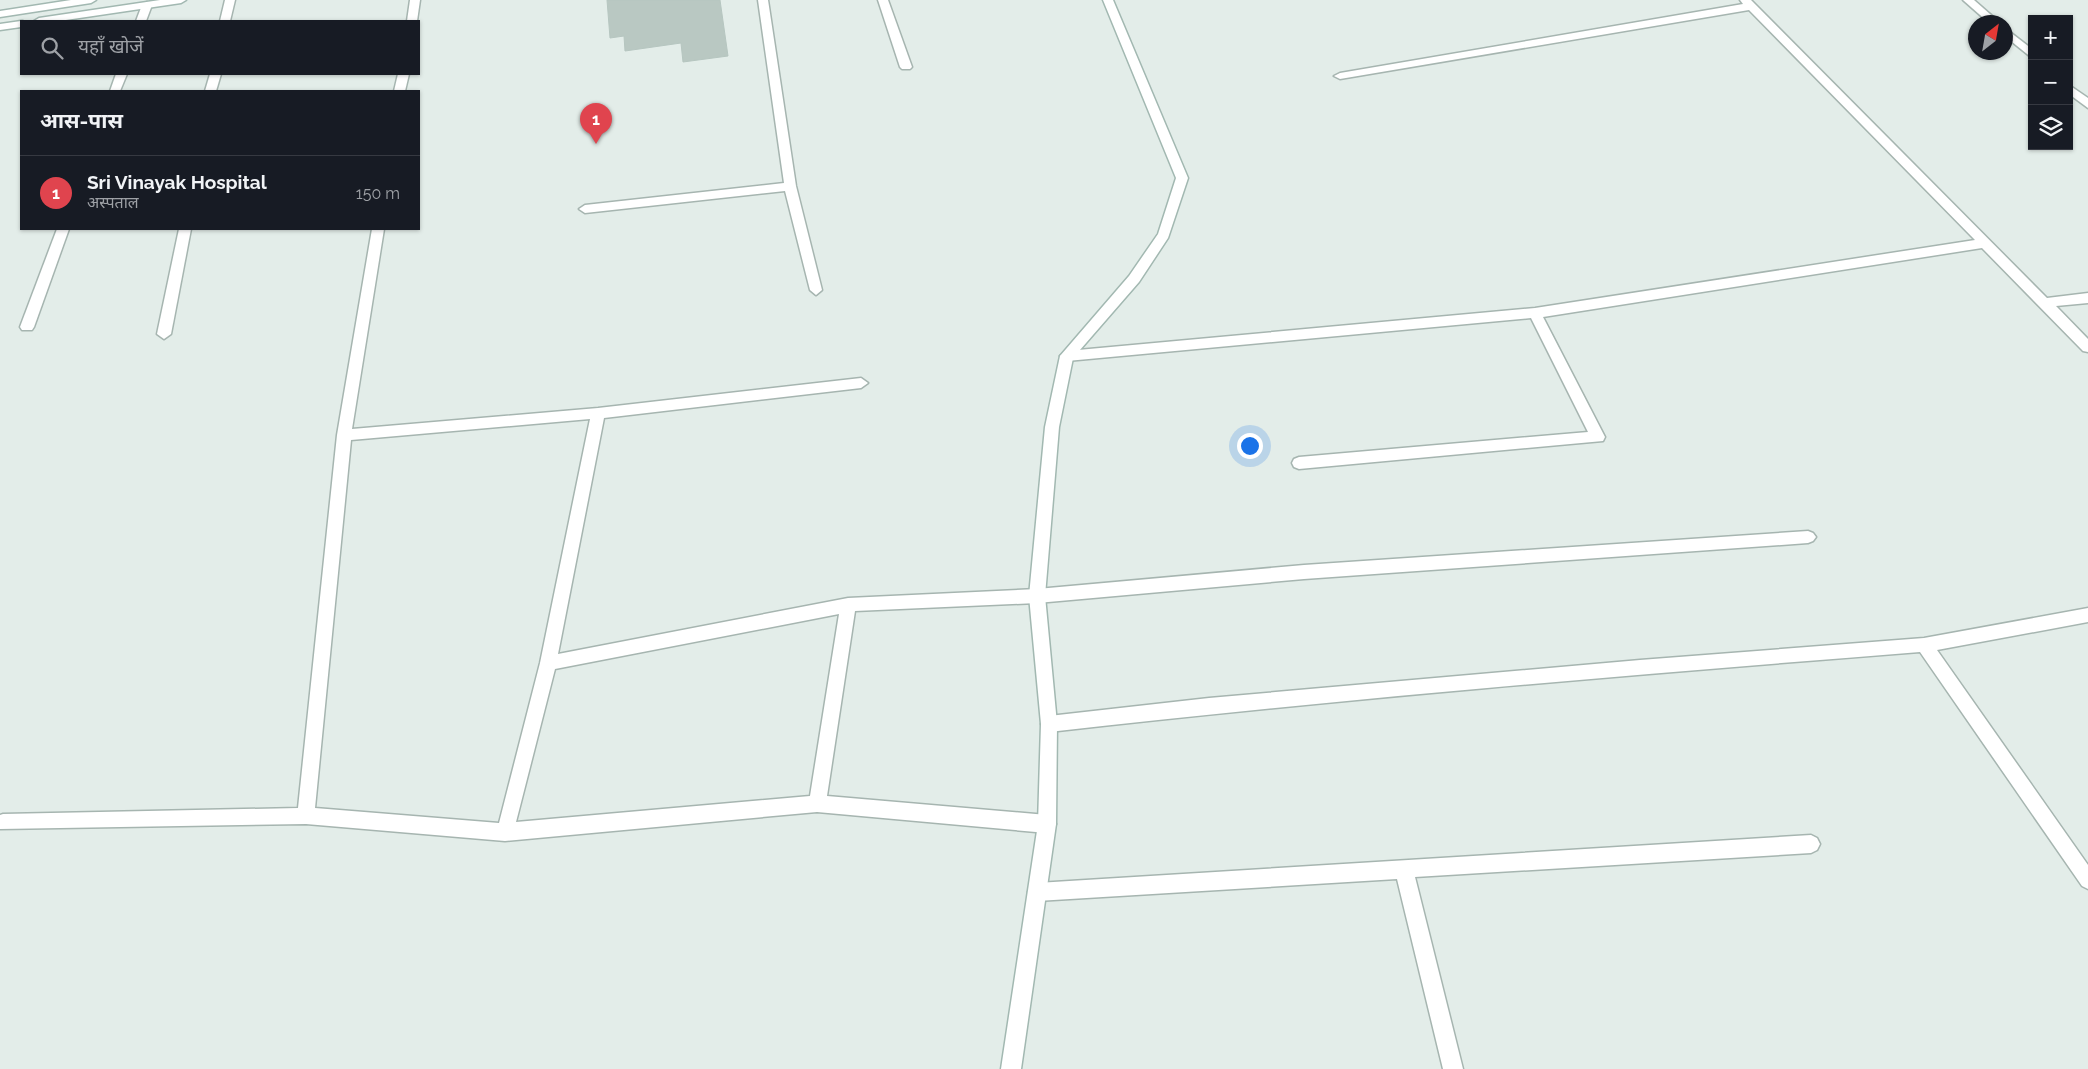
<!DOCTYPE html>
<html lang="hi">
<head>
<meta charset="utf-8">
<style>
	:root { --surface:#171b24; --page:#20242c; --text:#f1f3f6; --muted:#9ea1a6; --line:#363941; --accent:#d93025 }
	body { margin:0; font-family:Raleway,"Noto Sans Devanagari",sans-serif; background:var(--page); color:var(--text) }
	.controls { position:absolute; right:15px; top:15px; display:grid; overflow:hidden; border-radius:0px; box-shadow:0 1px 4px #0004 }
	.controls button { width:45px; height:45px; display:grid; place-items:center; padding:0; border:0; border-bottom:1px solid var(--line); background:var(--surface); color:var(--text); font:25px sans-serif }
	.compass { position:absolute; left:1968px; top:15px; width:45px; height:45px; border-radius:50%; background:var(--surface); box-shadow:0 1px 4px #0004; rotate:31deg }
	.you { position:absolute; left:1249px; top:445px; width:18px; height:18px; margin:-12px; border:4px solid #fff; border-radius:50%; background:#1a73e8; box-shadow:0 0 0 8px #1a73e833 }
	.badge { display:grid; place-items:center; width:32px; height:32px; border-radius:50%; background:var(--accent); color:#fff; font-size:16px; font-weight:700 }
	.pin { position:absolute; translate:-50% -41px; filter:drop-shadow(0 1px 2px #0008) }
	.pin::after { content:''; position:absolute; top:26px; width:18px; height:15px; background:inherit; clip-path:polygon(0 0,100% 0,50% 100%) }
	.list { margin:0; padding:0; list-style:none }
	h2 { display:flex; justify-content:space-between; align-items:center; height:65px; margin:0; padding:0 20px; font-size:21px }
	h2 small { font-size:16px; font-weight:400; color:var(--muted) }
	.list li { display:grid; grid-template-columns:32px 1fr auto; gap:15px; align-items:center; box-sizing:border-box; height:75px; padding:0 20px; border-top:1px solid var(--line) }
	.list b { display:block; font-size:19px; white-space:nowrap }
	.list p { margin:0; font-size:16px; white-space:nowrap; color:var(--muted) }
	.list em { font-size:16px; font-style:normal; color:var(--muted) }
	.icon { flex:none; width:28px; height:28px; fill:none; stroke:currentColor; stroke-width:2; stroke-linecap:round; stroke-linejoin:round }
	.map { position:relative; flex:none; width:2088px; height:1069px; overflow:hidden }
	.search { position:absolute; background:var(--surface); box-shadow:0 1px 4px #0004; left:20px; top:20px; width:400px; height:55px; display:flex; align-items:center; gap:12px; box-sizing:border-box; padding:0 18px; border-radius:0px; color:var(--muted); font-size:19px }
	.panel { position:absolute; background:var(--surface); box-shadow:0 1px 4px #0004; left:20px; top:90px; width:400px; height:140px; border-radius:0px }
	.map>svg:first-child { display:block }
	.building { fill:#b9c8c2; stroke:#b6c6c0 }
	.lines { fill:none; stroke-linecap:round; stroke-linejoin:round }
	.street-casing { stroke:#a6b5b0; stroke-width:3 }
	.secondary-casing { stroke:#a2b8b1; stroke-width:3 }
	.street { fill:#fff; fill-rule:evenodd }
	.secondary { fill:#fff; fill-rule:evenodd }
</style>
</head>
<body>
<div class="map">
<svg width="2088" height="1069" viewBox="0 0 2088 1069">
	<rect width="100%" height="100%" fill="#e3ede9"/>
	<path class="building" d="M 607,0 L 720,0 L 728,56 L 683,62 L 681,43 L 625,51 L 624,36 L 610,38 Z"/>
	<g class="lines">
		<defs>
			<g id="street">
				<path d="M 225,0 L 235,0 L 230,21 L 220,21 Z"/>
				<path d="M 410,0 L 420,0 L 417,21 L 407,21 Z"/>
				<path d="M 758,0 L 768,0 L 796,186 L 822,290 L 816,295 L 810,290 L 785,191 L 585,213 L 579,209 L 585,205 L 784,183 Z"/>
				<path d="M 878,0 L 888,0 L 912,67 L 910,69 L 902,69 L 900,67 Z"/>
				<path d="M 1740,0 L 1751,0 L 2047,298 L 2088,293 L 2088,303 L 2056,306 L 2088,339 L 2088,352 L 2083,351 L 1982,248 L 1543,317 L 1605,437 L 1603,441 L 1299,469 L 1294,467 L 1292,463 L 1294,459 L 1299,457 L 1588,432 L 1531,318 L 1067,361 L 1060,356 L 1067,351 L 1535,308 L 1975,240 L 1749,10 L 1340,79 L 1334,76 L 1340,73 L 1743,4 Z"/>
				<path d="M 1963,0 L 1974,0 L 1999,22 L 1988,22 Z"/>
				<path d="M 147,2 L 152,5 L 146,21 L 136,21 L 142,5 Z"/>
				<path d="M 2006,29 L 2032,49 L 2032,58 L 2006,37 Z"/>
				<path d="M 116,74 L 127,74 L 120,91 L 110,91 Z"/>
				<path d="M 210,74 L 221,74 L 216,91 L 205,91 Z"/>
				<path d="M 398,74 L 409,74 L 405,91 L 394,91 Z"/>
				<path d="M 2069,85 L 2088,98 L 2088,108 L 2069,94 Z"/>
				<path d="M 57,229 L 69,229 L 34,327 L 32,330 L 22,330 L 20,327 Z"/>
				<path d="M 179,229 L 191,229 L 171,334 L 164,339 L 157,334 Z"/>
				<path d="M 372,229 L 384,229 L 352,429 L 598,408 L 861,378 L 868,383 L 861,388 L 604,418 L 558,654 L 848,598 L 1037,589 L 1304,565 L 1808,531 L 1813,533 L 1816,537 L 1813,541 L 1808,543 L 1304,579 L 1037,603 L 855,611 L 827,796 L 1047,815 L 1053,818 L 1056,824 L 1053,830 L 1047,833 L 817,812 L 505,841 L 306,824 L 0,829 L 0,815 L 3,814 L 298,808 L 337,435 ZM 590,419 L 540,663 L 499,823 L 315,808 L 351,440 ZM 839,614 L 810,796 L 516,822 L 555,669 Z"/>
				<path d="M 2088,608 L 2088,622 L 1937,650 L 2088,865 L 2088,889 L 2082,886 L 1920,652 C 1629,675 1339,699 1049,732 L 1043,729 L 1041,724 L 1043,719 L 1049,716 L 1209,698 L 1640,660 L 1924,638 Z"/>
				<path d="M 1811,835 L 1817,838 L 1820,844 L 1817,850 L 1811,853 L 1415,877 L 1463,1069 L 1443,1069 L 1397,879 L 1037,901 L 1031,898 L 1028,892 L 1031,886 L 1037,883 Z"/>
			</g>
			<g id="secondary">
				<path d="M 71,0 L 96,0 L 91,3 L 0,17 L 0,11 Z"/>
				<path d="M 160,0 L 186,0 L 181,3 L 59,21 L 34,21 L 39,18 Z"/>
				<path d="M 1103,0 L 1113,0 L 1188,178 L 1168,238 L 1139,282 L 1073,358 L 1059,427 L 1045,596 L 1057,724 L 1056,824 L 1021,1069 L 1001,1069 L 1038,824 L 1041,724 L 1029,596 L 1045,427 L 1060,356 L 1129,276 L 1158,234 L 1176,178 Z"/>
				<path d="M 21,21 L 23,21 L 21,27 L 0,30 L 0,24 Z"/>
			</g>
		</defs>
		<use href="#street" class="street-casing"/>
		<use href="#secondary" class="secondary-casing"/>
		<use href="#street" class="street"/>
		<use href="#secondary" class="secondary"/>
	</g>
</svg>
<div class="controls">
<button>+</button>
<button>−</button>
<button><svg class="icon" aria-label="layers" viewBox="0 0 24 24"><path d="M12 4l9 5-9 5-9-5zM3 14l9 5 9-5"/></svg></button>
</div>
<svg class="compass" viewBox="-18 -18 36 36"><path d="M0-13l5 13h-10z" fill="#e53935"/><path d="M0 13l5-13h-10z" fill="#9ea1a6"/></svg>
<div class="you"></div>
<div class="pin badge" style="left:596px;top:144px;background:#e0444e">1</div>
<div class="search"><svg class="icon" aria-label="search" viewBox="0 0 24 24"><circle cx="10" cy="10" r="6"/><path d="M15 15l6 6"/></svg>यहाँ खोजें</div>
<section class="panel">
<h2>आस-पास<small></small></h2>
<ul class="list">
<li><span class="badge" style="background:#e0444e">1</span><div><b>Sri Vinayak Hospital</b><p>अस्पताल</p></div><em>150 m</em></li>
</ul>
</section>
</div>
</body>
</html>
